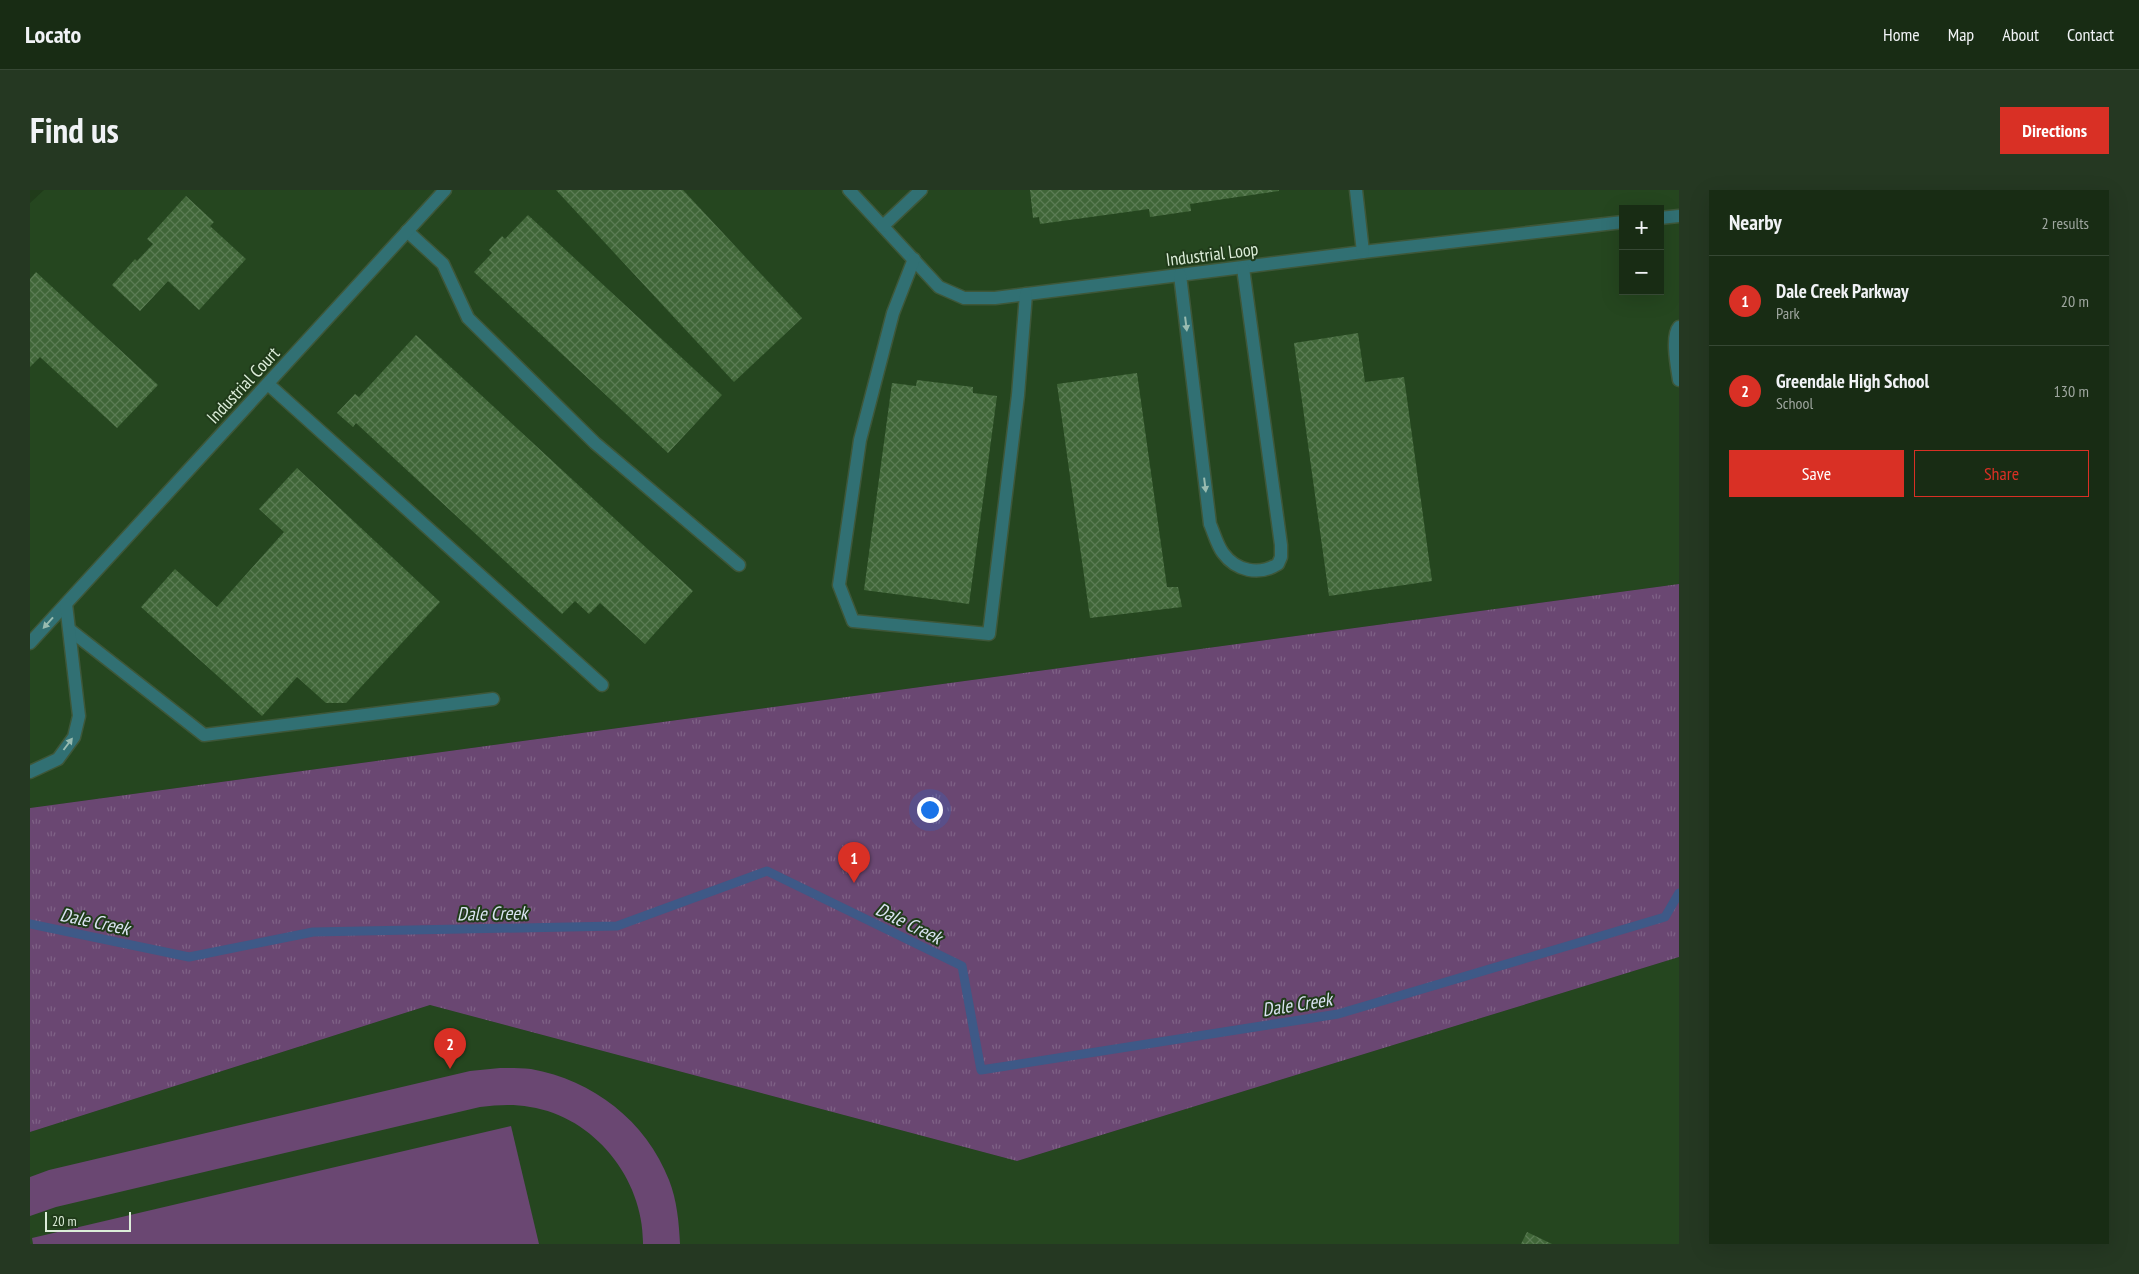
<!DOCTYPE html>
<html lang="en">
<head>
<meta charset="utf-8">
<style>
	:root { --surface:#182c14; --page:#253822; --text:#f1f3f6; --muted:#9fa7a0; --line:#364834; --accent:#d93025 }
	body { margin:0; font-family:"PT Sans Narrow",sans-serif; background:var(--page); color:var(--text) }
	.controls { position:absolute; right:15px; top:15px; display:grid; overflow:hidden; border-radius:0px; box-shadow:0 5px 20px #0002 }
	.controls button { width:45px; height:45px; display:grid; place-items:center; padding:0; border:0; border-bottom:1px solid var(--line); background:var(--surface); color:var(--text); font:25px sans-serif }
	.scale { position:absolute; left:15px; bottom:12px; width:86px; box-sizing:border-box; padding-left:5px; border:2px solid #dcedd9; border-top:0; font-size:14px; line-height:18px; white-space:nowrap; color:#dcedd9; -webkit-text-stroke:4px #203b1a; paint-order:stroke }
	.you { position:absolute; left:899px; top:619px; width:18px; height:18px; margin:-12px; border:4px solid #fff; border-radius:50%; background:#1a73e8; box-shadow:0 0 0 8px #1a73e833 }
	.badge { display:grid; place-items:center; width:32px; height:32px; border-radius:50%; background:var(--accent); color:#fff; font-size:16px; font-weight:700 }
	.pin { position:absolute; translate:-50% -41px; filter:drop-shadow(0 1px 2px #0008) }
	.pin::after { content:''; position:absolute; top:26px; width:18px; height:15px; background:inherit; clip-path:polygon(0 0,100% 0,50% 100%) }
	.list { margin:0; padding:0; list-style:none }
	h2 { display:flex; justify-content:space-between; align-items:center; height:65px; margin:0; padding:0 20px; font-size:21px }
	h2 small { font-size:16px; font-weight:400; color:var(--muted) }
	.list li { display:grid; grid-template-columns:32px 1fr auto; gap:15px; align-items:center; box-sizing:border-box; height:90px; padding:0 20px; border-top:1px solid var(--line) }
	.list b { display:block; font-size:19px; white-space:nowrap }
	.list p { margin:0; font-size:16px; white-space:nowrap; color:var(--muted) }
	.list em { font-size:16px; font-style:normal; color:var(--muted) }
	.actions { display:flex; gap:10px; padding:15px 20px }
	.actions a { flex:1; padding:11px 0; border:1px solid var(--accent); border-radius:0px; text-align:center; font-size:18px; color:var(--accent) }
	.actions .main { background:var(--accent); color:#fff }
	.map { position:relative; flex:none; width:1649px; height:1054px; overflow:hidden; border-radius:0px }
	header { display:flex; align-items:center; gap:30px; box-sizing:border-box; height:70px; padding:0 25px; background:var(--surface); border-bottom:1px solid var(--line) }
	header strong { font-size:24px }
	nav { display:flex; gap:28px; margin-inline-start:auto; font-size:18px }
	.intro { display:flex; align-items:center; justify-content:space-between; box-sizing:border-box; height:120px; padding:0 30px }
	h1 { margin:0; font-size:35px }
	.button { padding:12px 22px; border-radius:0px; background:var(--accent); color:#fff; font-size:18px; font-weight:700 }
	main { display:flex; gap:30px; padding:0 30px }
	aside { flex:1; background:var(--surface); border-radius:0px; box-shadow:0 5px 20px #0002 }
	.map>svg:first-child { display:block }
	.built { fill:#25461f; fill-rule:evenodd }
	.grass { fill:url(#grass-tufts) }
	.garden { fill:#6a4772 }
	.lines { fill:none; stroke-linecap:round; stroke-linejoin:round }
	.stream { stroke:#3e5987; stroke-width:9 }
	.building { fill:url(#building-cross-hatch) }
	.minor-casing { stroke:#3e5739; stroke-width:15 }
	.minor { stroke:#317073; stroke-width:12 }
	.oneway { fill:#98bbb0 }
	.labels { text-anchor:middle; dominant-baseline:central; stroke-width:4; stroke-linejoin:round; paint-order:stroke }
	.street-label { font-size:18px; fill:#dcedd9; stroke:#203b1a }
	.water-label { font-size:19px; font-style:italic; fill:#dbe4f3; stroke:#203b1a }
</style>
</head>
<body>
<header>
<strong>Locato</strong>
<nav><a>Home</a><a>Map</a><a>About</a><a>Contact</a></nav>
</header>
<div class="intro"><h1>Find us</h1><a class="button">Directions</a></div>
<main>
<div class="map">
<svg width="1649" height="1054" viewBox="0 0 1649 1054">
	<defs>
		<pattern id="grass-tufts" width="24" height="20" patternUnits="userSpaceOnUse" patternTransform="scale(1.25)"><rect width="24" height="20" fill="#6a4772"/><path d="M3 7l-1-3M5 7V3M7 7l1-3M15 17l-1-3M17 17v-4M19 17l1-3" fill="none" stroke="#7f6286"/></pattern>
		<pattern id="building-cross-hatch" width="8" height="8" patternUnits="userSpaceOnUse" patternTransform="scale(1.25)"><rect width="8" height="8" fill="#406638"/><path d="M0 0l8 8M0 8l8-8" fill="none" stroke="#5b7c54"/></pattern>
	</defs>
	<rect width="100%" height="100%" fill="#203b1a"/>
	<g class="built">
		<path d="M 14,0 L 1649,0 L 1649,394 L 0,618 L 0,13 ZM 1593,19 L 1630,19 L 1630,101 L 1593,101 Z"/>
		<path d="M 1649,767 L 1649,1054 L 0,1054 L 0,942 L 400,815 L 987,971 Z"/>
	</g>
	<path class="grass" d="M 1649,394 L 1649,767 L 987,971 L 400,815 L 0,942 L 0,618 Z"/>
	<g class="garden">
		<path d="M 470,878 C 480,878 491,878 501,879 C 563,890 616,931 639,990 C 647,1010 649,1033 650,1054 L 613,1054 C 614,990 565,927 500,917 C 483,914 468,915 450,917 L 26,1017 L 0,1026 L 0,987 L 19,980 L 440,881 Z"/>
		<path d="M 481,936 L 509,1054 L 3,1054 L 2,1048 Z"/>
	</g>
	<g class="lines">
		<path class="stream" d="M 0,734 L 159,767 L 283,742 L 587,736 L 737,681 L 932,776 L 951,880 L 1308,824 L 1635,727 L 1649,703"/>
	</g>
	<g class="building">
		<path d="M 526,0 L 653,0 L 772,128 L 704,192 Z"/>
		<path d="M 1000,0 L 1249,0 L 1249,1 L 1160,14 L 1161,21 L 1120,27 L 1119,19 L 1010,34 L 1009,27 L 1003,28 Z"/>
		<path d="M 156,6 L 184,32 L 180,36 L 216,69 L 169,120 L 138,91 L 110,121 L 82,95 L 105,69 L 107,71 L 123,54 L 117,49 Z"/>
		<path d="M 498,25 L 692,205 L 638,263 L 444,82 L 462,63 L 459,60 L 472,46 L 475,49 Z"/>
		<path d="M 6,82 L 128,195 L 87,238 L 10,167 L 0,177 L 0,89 Z"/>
		<path d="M 1328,143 L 1335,192 L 1374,187 L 1402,391 L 1299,406 L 1264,153 Z"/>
		<path d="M 386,145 L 663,401 L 615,454 L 570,413 L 559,424 L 545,411 L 532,424 L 326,233 L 323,237 L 307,223 L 325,204 L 329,207 Z"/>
		<path d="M 1107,183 L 1137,397 L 1148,397 L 1152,417 L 1060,428 L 1027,194 Z"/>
		<path d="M 887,190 L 943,197 L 943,203 L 967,206 L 939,414 L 834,400 L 862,193 L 886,196 Z"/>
		<path d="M 267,278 L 410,412 L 316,513 L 296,513 L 267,487 L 232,526 L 111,417 L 145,379 L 187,417 L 254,342 L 229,319 Z"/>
		<path d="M 1497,1042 L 1522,1054 L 1491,1054 Z"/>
	</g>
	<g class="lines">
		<defs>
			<g id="minor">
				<path d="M 819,0 L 909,97 L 934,108 L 965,108 L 1333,62 L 1593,32"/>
				<path d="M 1326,0 L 1333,62"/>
				<path d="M 1630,28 L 1649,26"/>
				<path d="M 853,36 L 891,0"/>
				<path d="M 377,41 L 413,74 L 438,128 L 565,253 L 709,375"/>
				<path d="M 884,69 L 863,123 L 830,250 L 809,395 L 823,431 L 959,444 L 988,205 L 996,104"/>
				<path d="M 1150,85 L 1180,334 C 1184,343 1187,355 1193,363 C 1206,381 1229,386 1248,374 L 1251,367 L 1251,355 L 1213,78"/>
				<path d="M 1649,137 C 1641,146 1647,177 1649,190"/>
				<path d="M 238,194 L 572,495"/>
				<path d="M 40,440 L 174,545 L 463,509"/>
				<path d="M 0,453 L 415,0"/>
				<path d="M 0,582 L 28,569 L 44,547 L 49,526 L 36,414"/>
			</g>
		</defs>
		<use href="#minor" class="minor-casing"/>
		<use href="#minor" class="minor"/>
	</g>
	<defs><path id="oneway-solid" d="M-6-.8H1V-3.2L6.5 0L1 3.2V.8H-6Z" transform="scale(1.25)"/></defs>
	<g class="oneway">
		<use href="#oneway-solid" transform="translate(1156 134) rotate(83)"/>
		<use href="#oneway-solid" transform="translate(1175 295) rotate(83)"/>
		<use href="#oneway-solid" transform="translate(18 433) rotate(132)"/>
		<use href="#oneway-solid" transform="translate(38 554) rotate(-53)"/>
	</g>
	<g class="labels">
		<g class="street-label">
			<text transform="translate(1182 64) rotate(-7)">Industrial Loop</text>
			<text transform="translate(213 195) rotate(-47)">Industrial Court</text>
		</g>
		<g class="water-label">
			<text transform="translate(462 723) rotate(-1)">Dale Creek</text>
			<text transform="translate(65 731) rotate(12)">Dale Creek</text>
			<text transform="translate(879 733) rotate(26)">Dale Creek</text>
			<text transform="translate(1267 814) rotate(-9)">Dale Creek</text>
		</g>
	</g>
</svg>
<div class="controls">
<button>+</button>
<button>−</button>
</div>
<div class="scale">20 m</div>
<div class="you"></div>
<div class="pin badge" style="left:824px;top:693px">1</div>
<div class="pin badge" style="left:420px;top:879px">2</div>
</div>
<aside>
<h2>Nearby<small>2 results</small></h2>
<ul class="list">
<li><span class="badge">1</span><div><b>Dale Creek Parkway</b><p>Park</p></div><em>20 m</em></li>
<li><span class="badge">2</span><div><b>Greendale High School</b><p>School</p></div><em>130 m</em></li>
</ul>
<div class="actions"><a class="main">Save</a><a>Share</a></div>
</aside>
</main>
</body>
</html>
